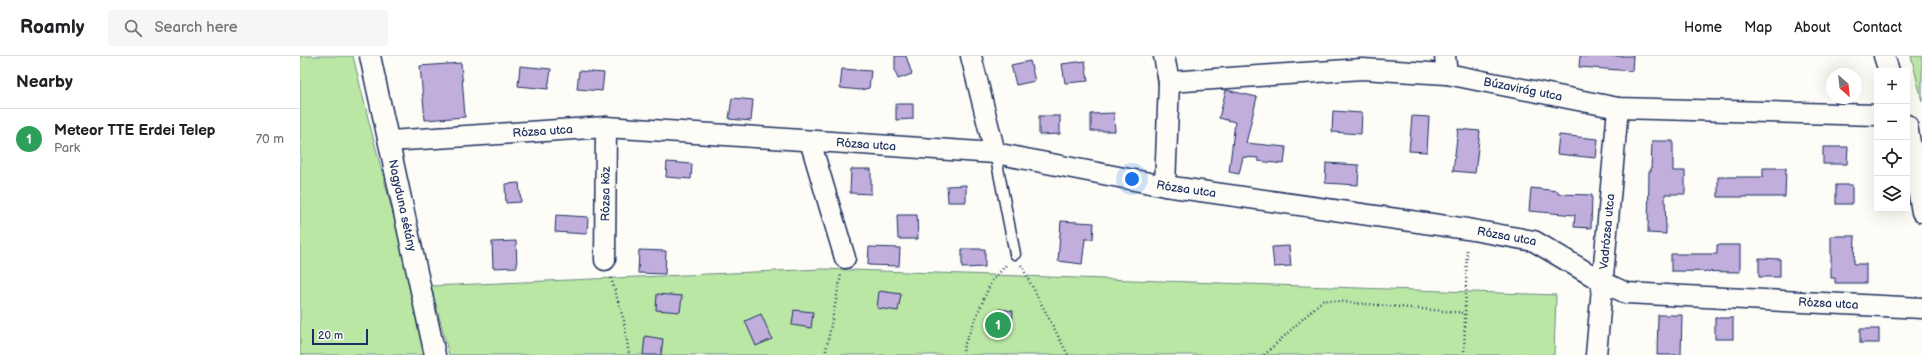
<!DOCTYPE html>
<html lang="en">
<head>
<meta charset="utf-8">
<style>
	:root { --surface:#fff; --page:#f6f6f6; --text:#202124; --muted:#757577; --line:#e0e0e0; --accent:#ea580c }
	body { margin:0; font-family:"Balsamiq Sans",sans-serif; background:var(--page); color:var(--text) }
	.controls { position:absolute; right:12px; top:12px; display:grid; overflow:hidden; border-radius:4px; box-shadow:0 4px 16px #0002 }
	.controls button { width:36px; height:36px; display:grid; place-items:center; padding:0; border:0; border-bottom:1px solid var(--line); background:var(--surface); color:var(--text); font:20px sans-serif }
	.compass { position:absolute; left:1526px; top:12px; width:36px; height:36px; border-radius:50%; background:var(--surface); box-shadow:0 4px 16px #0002; rotate:153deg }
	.scale { position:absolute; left:12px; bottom:10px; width:56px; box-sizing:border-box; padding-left:4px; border:2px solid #1b2f5e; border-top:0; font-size:11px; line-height:14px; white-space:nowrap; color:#1b2f5e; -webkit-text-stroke:3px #fdfcf7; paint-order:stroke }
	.you { position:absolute; left:832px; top:123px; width:14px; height:14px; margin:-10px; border:3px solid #fff; border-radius:50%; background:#1a73e8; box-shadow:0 0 0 6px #1a73e833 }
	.badge { display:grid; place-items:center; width:26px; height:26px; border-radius:50%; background:var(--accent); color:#fff; font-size:13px; font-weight:700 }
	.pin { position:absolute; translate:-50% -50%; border:2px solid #fff; box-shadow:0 1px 4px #0006 }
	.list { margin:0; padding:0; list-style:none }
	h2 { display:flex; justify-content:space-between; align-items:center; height:52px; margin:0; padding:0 16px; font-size:17px }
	h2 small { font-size:13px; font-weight:400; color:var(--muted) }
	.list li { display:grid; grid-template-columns:26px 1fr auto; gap:12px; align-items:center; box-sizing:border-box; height:60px; padding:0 16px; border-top:1px solid var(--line) }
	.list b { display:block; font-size:15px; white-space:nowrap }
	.list p { margin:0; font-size:13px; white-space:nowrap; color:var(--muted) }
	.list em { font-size:13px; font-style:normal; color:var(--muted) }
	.icon { flex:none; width:22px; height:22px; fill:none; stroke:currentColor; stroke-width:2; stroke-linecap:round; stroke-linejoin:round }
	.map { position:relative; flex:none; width:1622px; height:299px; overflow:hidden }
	header { display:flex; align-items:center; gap:24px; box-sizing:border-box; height:56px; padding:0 20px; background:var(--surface); border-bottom:1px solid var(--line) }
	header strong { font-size:19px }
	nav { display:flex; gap:22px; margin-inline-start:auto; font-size:14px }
	.search { width:280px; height:36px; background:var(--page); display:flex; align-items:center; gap:10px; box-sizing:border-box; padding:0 14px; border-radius:4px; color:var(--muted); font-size:15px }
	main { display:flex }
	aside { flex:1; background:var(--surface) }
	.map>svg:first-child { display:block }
	.green { fill:#bbe7a5; stroke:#6b8b82 }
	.building { fill:#c1aedd; stroke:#1b2f5e }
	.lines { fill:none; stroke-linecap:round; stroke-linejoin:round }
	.service-casing { stroke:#1b2f5e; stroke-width:13 }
	.minor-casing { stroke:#1b2f5e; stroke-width:23 }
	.path { stroke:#1b2f5e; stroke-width:2.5; stroke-dasharray:1 3; stroke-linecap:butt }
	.service { stroke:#fdfcf7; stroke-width:10 }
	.minor { stroke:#fdfcf7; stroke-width:20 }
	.labels { text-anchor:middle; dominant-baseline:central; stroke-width:3; stroke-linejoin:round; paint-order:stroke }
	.street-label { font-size:12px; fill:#1b2f5e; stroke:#fdfcf7 }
</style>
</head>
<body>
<header>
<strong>Roamly</strong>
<div class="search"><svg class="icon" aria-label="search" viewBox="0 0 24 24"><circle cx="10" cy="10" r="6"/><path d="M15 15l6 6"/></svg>Search here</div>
<nav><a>Home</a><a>Map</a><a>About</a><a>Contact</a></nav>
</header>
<main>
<aside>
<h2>Nearby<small></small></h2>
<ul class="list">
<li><span class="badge" style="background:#2e9e5b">1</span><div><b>Meteor TTE Erdei Telep</b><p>Park</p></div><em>70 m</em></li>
</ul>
</aside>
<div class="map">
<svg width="1622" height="299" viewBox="0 0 1622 299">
	<rect width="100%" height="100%" fill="#fdfcf7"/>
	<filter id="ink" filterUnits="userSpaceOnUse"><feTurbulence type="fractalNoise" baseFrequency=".025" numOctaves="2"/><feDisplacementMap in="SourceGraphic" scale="8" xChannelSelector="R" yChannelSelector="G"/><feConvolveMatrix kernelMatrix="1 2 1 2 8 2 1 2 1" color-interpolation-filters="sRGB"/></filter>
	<g filter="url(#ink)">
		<g class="green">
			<path d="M 0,0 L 53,0 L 68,62 L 130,299 L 0,299 Z"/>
			<path d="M 1611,0 L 1622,0 L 1622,45 Z"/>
			<path d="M 523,213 L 1256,239 L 1254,299 L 149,299 L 131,230 Z"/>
		</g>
		<g class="building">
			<path d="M 595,0 L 606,0 L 612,18 L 598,23 L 595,15 Z"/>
			<path d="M 1280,0 L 1333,0 L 1332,15 L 1279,11 Z"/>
			<path d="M 730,5 L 735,25 L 716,29 L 711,9 Z"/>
			<path d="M 785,5 L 788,25 L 765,27 L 762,8 Z"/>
			<path d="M 161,7 L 165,61 L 125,64 L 120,10 Z"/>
			<path d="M 220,10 L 251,13 L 248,33 L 218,30 Z"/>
			<path d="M 542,13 L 571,15 L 569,32 L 561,34 L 540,32 Z"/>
			<path d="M 279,15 L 304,17 L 302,35 L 277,33 Z"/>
			<path d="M 926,34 L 957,41 L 946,87 L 986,91 L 984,108 L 958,105 L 958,102 L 943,101 L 939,118 L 929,116 L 935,66 L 919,62 Z"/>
			<path d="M 432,42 L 453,44 L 451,65 L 429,63 Z"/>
			<path d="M 596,48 L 613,48 L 613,63 L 596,64 Z"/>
			<path d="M 1033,55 L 1062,57 L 1061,78 L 1032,76 Z"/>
			<path d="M 814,57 L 815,75 L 791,75 L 791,58 Z"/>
			<path d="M 739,60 L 760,60 L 760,78 L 739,79 Z"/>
			<path d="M 1112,60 L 1129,61 L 1127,96 L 1109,95 Z"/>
			<path d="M 1158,73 L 1180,75 L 1175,117 L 1153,115 Z"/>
			<path d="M 1259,79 L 1298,83 L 1296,102 L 1257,98 Z"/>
			<path d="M 1352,85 L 1373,85 L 1373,115 L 1385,115 L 1385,138 L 1365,138 L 1366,178 L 1348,177 L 1349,115 L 1351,115 Z"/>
			<path d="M 1523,91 L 1548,91 L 1547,108 L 1523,108 Z"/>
			<path d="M 367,106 L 392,108 L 391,123 L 366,121 Z"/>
			<path d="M 1026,107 L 1059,109 L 1058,129 L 1025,127 Z"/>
			<path d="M 1463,112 L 1486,112 L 1485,141 L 1418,141 L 1418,121 L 1463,121 Z"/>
			<path d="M 551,113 L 571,113 L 571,138 L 550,137 Z"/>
			<path d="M 219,127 L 221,146 L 206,147 L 205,128 Z"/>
			<path d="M 666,129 L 666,146 L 648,146 L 647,130 Z"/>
			<rect x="1536" y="129" width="16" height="19"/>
			<path d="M 1231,132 L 1258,135 L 1258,138 L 1292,139 L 1291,172 L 1274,171 L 1275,159 L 1229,155 Z"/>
			<path d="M 256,159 L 288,161 L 287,178 L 255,176 Z"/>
			<path d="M 597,159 L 617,159 L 618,183 L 598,183 Z"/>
			<path d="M 761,165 L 794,167 L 793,183 L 785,183 L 782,208 L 758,205 Z"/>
			<path d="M 1531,180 L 1555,180 L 1554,208 L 1566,208 L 1566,227 L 1535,227 L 1535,222 L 1531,222 Z"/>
			<path d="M 216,185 L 217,211 L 193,212 L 192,186 Z"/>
			<path d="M 1417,189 L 1440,189 L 1440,216 L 1371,215 L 1371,198 L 1417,198 Z"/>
			<path d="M 989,190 L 991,210 L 974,211 L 972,191 Z"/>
			<path d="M 569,191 L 600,192 L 599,210 L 568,209 Z"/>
			<path d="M 662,193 L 685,193 L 685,211 L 662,212 Z"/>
			<path d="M 339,194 L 366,195 L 365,218 L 338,217 Z"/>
			<path d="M 1459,202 L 1480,203 L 1480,221 L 1459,221 Z"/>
			<path d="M 579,235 L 601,238 L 598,255 L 577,252 Z"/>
			<path d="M 357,238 L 382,240 L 380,256 L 356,254 Z"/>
			<path d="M 699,253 L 713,255 L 712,271 L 697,269 Z"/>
			<path d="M 494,254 L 513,256 L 511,272 L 492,269 Z"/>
			<path d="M 461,258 L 472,283 L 456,290 L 445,265 Z"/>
			<path d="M 1358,259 L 1382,259 L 1381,299 L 1357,299 Z"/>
			<rect x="1415" y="262" width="18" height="21"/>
			<rect x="1560" y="273" width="19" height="14"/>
			<path d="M 345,280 L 363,283 L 361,299 L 343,299 Z"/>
		</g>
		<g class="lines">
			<defs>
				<path id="service" d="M 695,97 L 715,198"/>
				<g id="minor">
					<path id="s1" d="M 70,0 L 135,299"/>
					<path d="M 671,0 L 695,97"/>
					<path d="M 864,0 L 869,26 L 865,130"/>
					<path d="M 1145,0 L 1147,18"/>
					<path d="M 1584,0 L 1589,15"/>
					<path id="s2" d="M 869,26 L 1062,13 L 1147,18 L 1318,52 L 1577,59"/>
					<path d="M 1607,69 L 1622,156"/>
					<path id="s3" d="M 89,85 L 306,71 L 695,97 L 865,130 L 1167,173 L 1234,185 L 1303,226 L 1326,237 L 1622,252"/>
					<path d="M 510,85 L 545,202"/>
					<path id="s4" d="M 305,204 L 306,71"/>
					<path id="s5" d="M 1296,299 L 1318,52"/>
				</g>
			</defs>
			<use href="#service" class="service-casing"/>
			<use href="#minor" class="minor-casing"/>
			<g class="path">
				<path d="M 721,209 L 768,299"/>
				<path d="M 311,222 L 324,265 L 329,299"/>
				<path d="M 525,299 L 541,219"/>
				<path d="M 664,299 L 663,292 L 691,226 L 706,209"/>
				<path d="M 964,299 L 1023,244 L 1166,257"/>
				<path d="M 1164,299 L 1167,192"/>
			</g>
			<use href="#service" class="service"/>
			<use href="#minor" class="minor"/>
		</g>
	</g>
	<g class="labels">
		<g class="street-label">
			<text stroke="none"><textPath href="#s2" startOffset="356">Búzavirág utca</textPath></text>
			<text stroke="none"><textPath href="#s3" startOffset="154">Rózsa utca</textPath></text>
			<text stroke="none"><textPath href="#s3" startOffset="478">Rózsa utca</textPath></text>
			<text stroke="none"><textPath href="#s3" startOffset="802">Rózsa utca</textPath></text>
			<text stroke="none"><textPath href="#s4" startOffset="66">Rózsa köz</textPath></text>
			<text stroke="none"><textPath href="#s1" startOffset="153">Nagyduna sétány</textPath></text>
			<text stroke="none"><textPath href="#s5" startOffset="124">Vadrózsa utca</textPath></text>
			<text stroke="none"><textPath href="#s3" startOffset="1126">Rózsa utca</textPath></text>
			<text stroke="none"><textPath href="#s3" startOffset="1462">Rózsa utca</textPath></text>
		</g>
	</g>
</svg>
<div class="controls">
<button>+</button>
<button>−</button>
<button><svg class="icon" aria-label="locate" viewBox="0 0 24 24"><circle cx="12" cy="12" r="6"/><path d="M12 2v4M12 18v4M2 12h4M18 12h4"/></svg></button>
<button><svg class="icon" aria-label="layers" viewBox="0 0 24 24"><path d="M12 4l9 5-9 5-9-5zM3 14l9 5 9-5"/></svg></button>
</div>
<svg class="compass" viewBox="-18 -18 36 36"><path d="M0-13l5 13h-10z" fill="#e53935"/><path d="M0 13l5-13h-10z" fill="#757577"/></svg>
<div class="scale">20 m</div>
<div class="you"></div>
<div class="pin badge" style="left:698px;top:269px;background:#2e9e5b">1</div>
</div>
</main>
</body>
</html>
